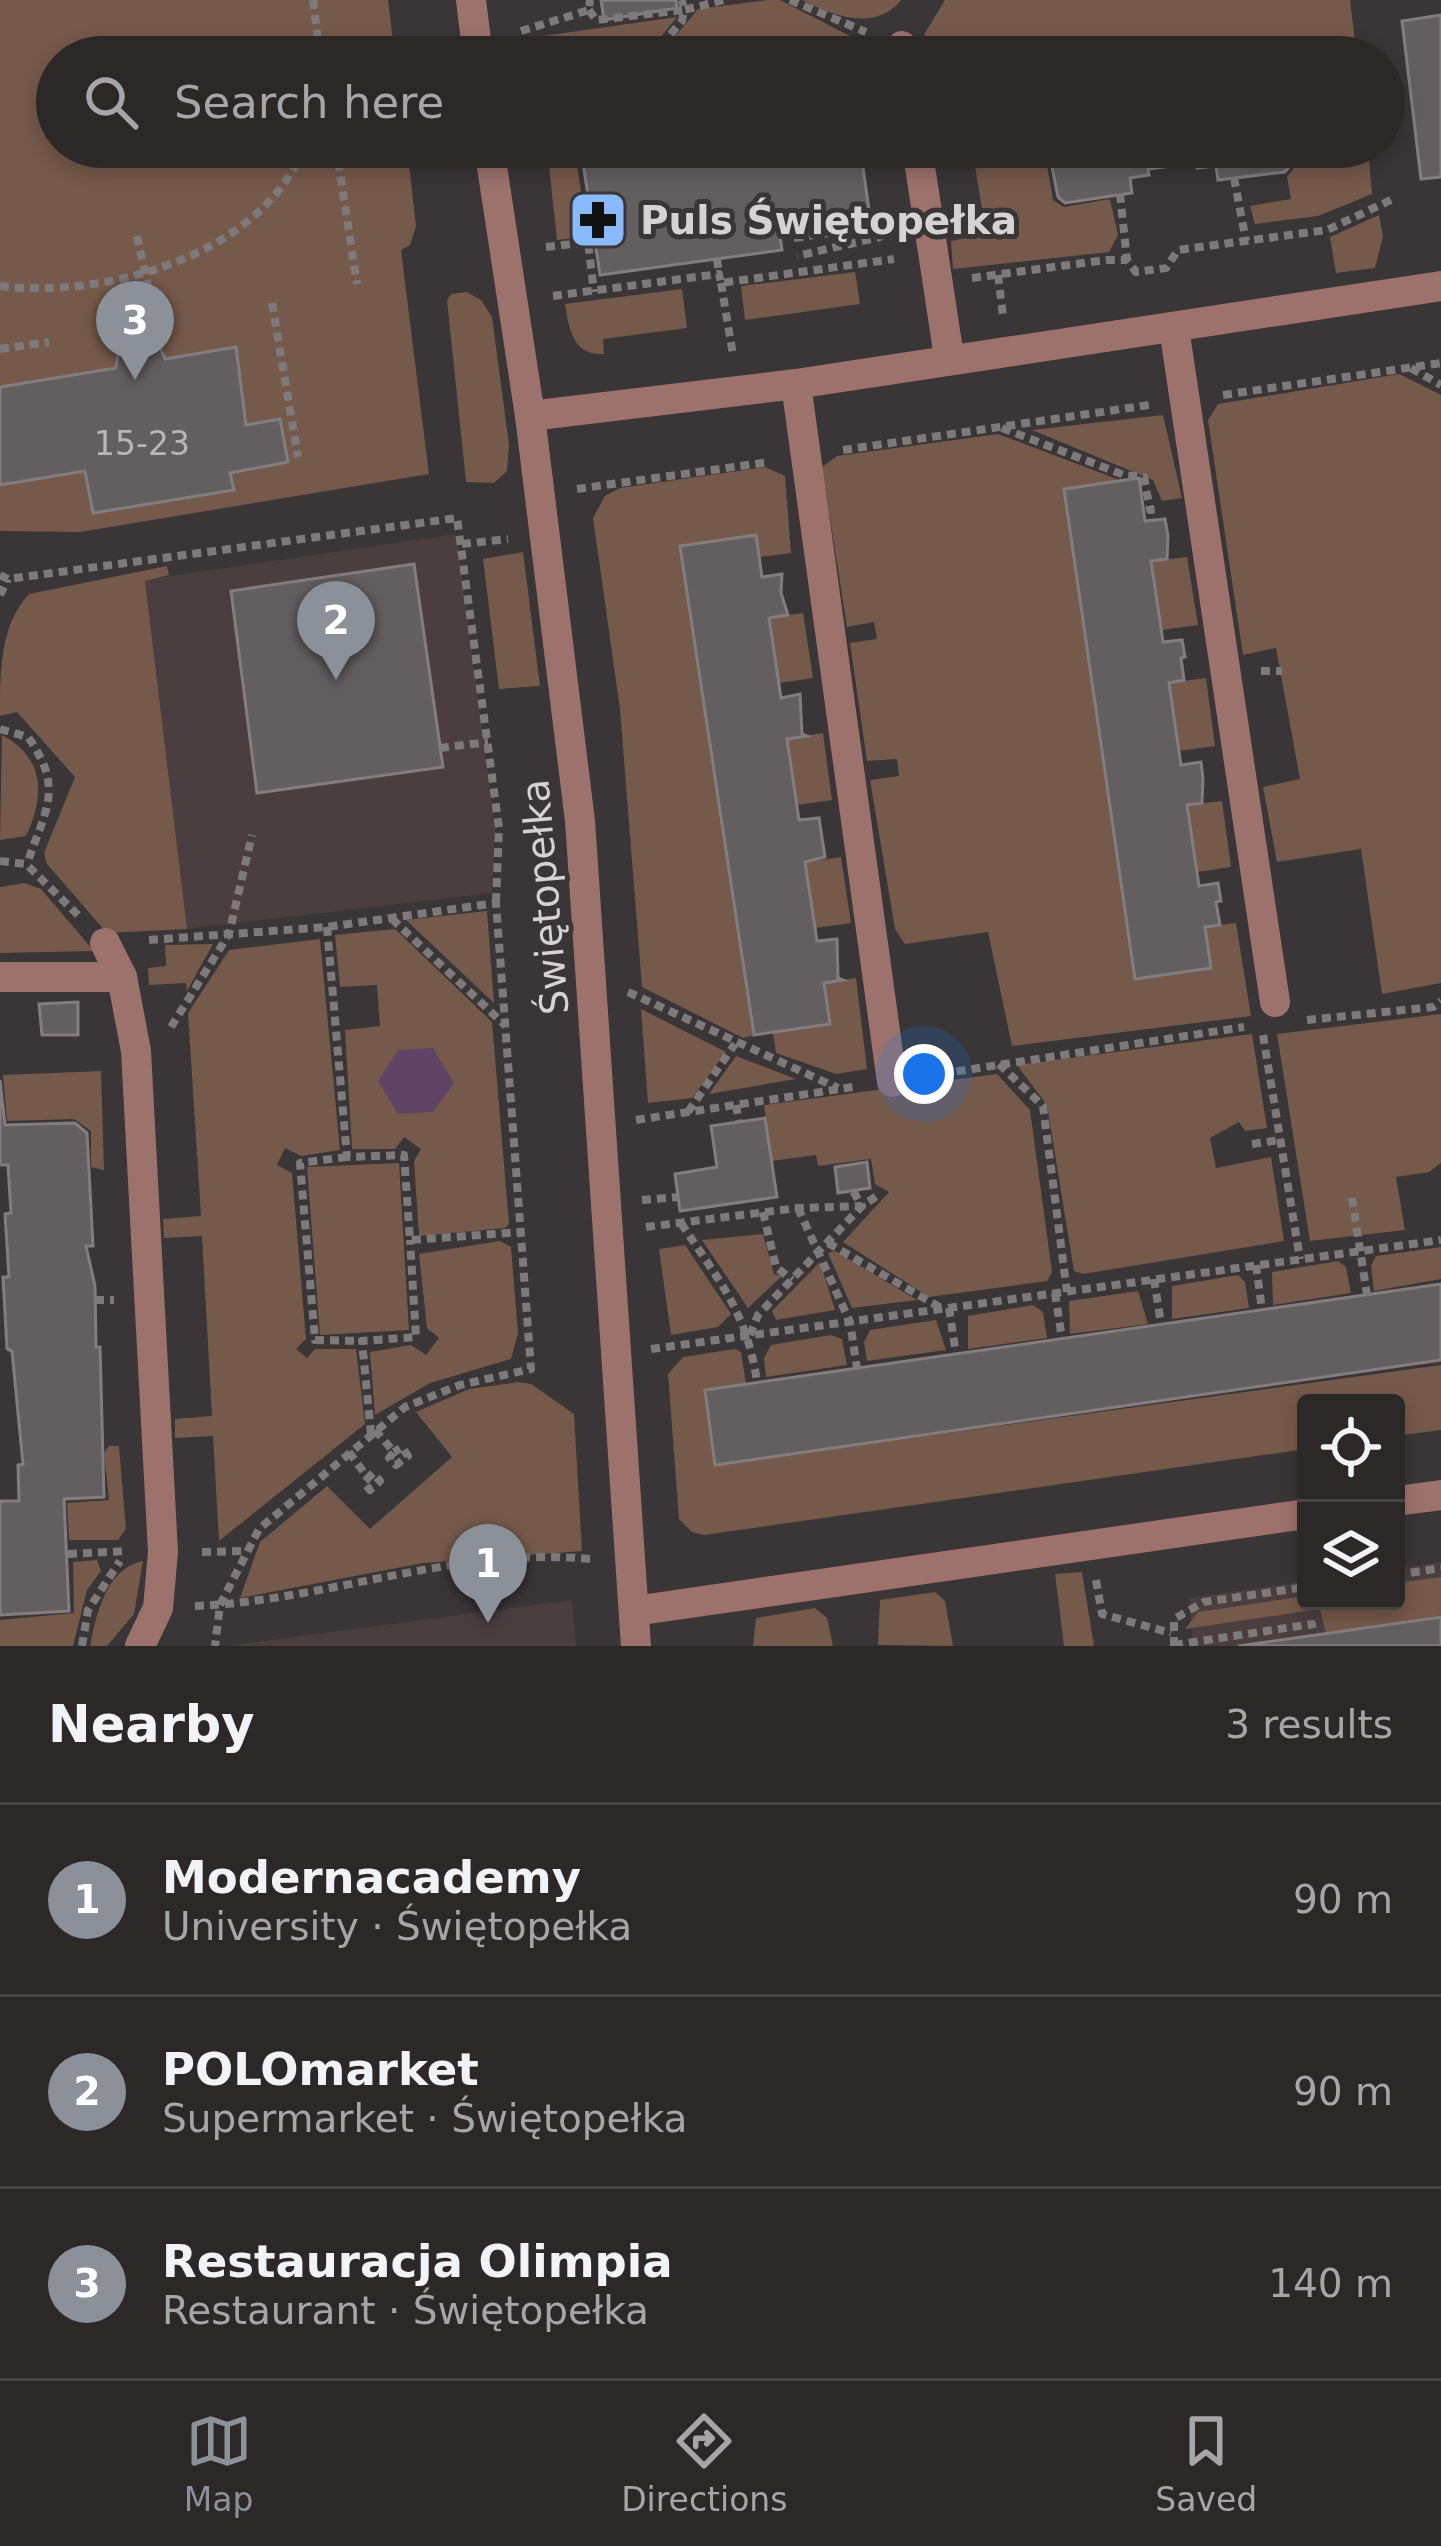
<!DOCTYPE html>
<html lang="en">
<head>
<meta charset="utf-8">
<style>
	:root { --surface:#2c2828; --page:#383434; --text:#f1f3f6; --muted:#a6a6a8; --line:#484445; --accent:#8c9099 }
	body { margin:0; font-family:"DejaVu Sans",sans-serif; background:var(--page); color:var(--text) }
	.controls { position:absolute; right:36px; bottom:36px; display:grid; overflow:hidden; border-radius:12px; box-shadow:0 6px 18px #0003 }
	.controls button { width:108px; height:108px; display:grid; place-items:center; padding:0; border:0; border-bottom:3px solid var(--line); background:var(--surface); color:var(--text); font:60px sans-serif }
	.you { position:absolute; left:924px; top:1074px; width:42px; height:42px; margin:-30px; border:9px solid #fff; border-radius:50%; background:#1a73e8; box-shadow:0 0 0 18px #1a73e833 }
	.badge { display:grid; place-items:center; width:78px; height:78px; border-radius:50%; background:var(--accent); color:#fff; font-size:39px; font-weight:700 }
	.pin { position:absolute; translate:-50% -99px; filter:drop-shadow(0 3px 6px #0008) }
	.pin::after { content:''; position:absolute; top:63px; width:42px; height:36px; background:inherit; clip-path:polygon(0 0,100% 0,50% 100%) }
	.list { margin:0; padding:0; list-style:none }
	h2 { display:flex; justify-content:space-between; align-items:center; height:156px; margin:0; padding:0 48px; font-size:51px }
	h2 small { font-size:39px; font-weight:400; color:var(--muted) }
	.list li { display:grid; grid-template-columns:78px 1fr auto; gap:36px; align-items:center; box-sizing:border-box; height:192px; padding:0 48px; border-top:3px solid var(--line) }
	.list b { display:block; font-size:45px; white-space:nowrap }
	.list p { margin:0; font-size:39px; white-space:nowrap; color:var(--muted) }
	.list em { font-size:39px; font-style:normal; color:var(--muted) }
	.icon { flex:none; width:66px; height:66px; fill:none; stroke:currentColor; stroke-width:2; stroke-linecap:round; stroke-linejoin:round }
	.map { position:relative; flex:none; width:1441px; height:1646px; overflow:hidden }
	.search { position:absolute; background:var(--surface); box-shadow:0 6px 18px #0003; left:36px; right:36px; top:36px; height:132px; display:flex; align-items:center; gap:30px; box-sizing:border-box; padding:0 42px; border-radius:66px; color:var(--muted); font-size:45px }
	.sheet { height:732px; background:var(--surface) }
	nav { display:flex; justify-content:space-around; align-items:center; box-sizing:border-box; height:168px; border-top:3px solid var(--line); background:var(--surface); font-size:33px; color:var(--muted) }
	nav a { display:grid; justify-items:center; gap:6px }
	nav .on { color:var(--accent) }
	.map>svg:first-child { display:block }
	.built { fill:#4a3e41 }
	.green { fill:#75594b }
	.water { fill:#604466 }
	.building { fill:#635e60; stroke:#837d80; stroke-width:3 }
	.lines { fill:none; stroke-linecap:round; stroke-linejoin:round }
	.path { stroke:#7e7a7b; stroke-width:8; stroke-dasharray:9 6; stroke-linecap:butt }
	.minor { stroke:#9d726d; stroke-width:30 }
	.labels { text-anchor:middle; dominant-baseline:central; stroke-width:10; stroke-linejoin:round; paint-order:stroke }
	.number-label { font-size:33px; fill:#b9b6b7 }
	.poi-label { font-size:39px; font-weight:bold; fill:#d6d3d4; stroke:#3a3536; text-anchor:start }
	.street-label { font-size:39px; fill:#d6d3d4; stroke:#3a3536 }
</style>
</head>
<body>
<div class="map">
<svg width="1441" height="1646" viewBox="0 0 1441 1646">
	<rect width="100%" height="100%" fill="#3a3536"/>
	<g class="built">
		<path d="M 456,534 L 495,828 L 492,893 L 187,929 L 144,580 Z"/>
		<path d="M 1441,1562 L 1441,1646 L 1193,1646 L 1189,1598 L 1306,1581 L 1306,1601 L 1396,1601 L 1396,1569 Z"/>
		<path d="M 572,1600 L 576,1646 L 233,1646 L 233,1645 Z"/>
	</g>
	<g class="green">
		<path d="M 0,0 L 388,0 L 395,57 L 57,57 L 57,147 L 407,147 L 416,226 L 410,245 L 401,250 L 429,474 L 80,532 L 0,531 Z"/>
		<path d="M 767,0 L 780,0 L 850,36 L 856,57 L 658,57 L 698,9 Z"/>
		<path d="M 802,0 L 901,0 C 876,32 833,16 802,0 Z"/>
		<path d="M 945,0 L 1350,0 L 1357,57 L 958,57 L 956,48 L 921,54 L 925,33 Z"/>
		<path d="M 677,17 L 645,57 L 599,57 L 598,48 L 546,55 L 536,51 L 543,36 Z"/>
		<path d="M 547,147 L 616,147 L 575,152 L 588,237 L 557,240 Z"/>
		<path d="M 972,147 L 1044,147 L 1053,200 L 1064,207 L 1110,199 L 1118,235 L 1109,252 L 953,269 L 951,241 L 986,234 Z"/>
		<path d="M 1293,147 L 1368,147 L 1372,194 L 1318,216 L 1255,224 L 1250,206 L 1291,199 L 1287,177 L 1296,165 Z"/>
		<path d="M 1379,215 L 1383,236 L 1375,268 L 1336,273 L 1330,237 Z"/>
		<path d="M 855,272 L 860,304 L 745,320 L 741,286 Z"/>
		<path d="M 682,289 L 687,328 L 603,339 L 604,354 C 573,356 569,329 565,304 Z"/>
		<path d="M 467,292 L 481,300 L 492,317 L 509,445 L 507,471 L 494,483 L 466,482 L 447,300 L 451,294 Z"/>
		<path d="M 1399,374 L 1441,395 L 1441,983 L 1382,994 L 1361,849 L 1277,862 L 1263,787 L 1300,779 L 1276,648 L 1243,655 L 1208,420 L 1218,404 Z"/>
		<path d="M 1163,415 L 1182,498 L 1162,501 L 1153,480 L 1032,430 Z"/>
		<path d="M 998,434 L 1122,481 L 1064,490 L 1135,978 L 1210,968 L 1205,927 L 1236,923 L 1251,1016 L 1012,1046 L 988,932 L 905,944 L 895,929 L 870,780 L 899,776 L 897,759 L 867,761 L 850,643 L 877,639 L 874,622 L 847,627 L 822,467 L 837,456 Z"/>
		<path d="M 765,467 L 785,476 L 791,553 L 760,557 L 756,535 L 680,546 L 754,1035 L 743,1038 L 642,987 L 620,709 L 593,518 L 605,496 L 620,488 Z"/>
		<path d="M 523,552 L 540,686 L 499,689 L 483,559 Z"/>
		<path d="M 1187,557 L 1198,625 L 1162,630 L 1151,561 Z"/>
		<path d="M 167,566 L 169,575 L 145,581 L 187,929 L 107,933 L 47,864 L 44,853 L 75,777 L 17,712 L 0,716 C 0,671 0,625 29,594 Z"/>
		<path d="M 803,613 L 813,678 L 779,683 L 769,618 Z"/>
		<path d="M 1206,678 L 1215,746 L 1179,751 L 1169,683 Z"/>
		<path d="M 823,733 L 832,800 L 797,805 L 787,739 Z"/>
		<path d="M 2,735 C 45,758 45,796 26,836 L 0,840 Z"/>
		<path d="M 1222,801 L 1231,867 L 1197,872 L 1187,805 Z"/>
		<path d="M 841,857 L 851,923 L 815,928 L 805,862 Z"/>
		<path d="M 24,883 L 41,889 L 94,951 L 0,953 L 0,887 Z"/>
		<path d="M 487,911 L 494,1003 L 406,920 Z"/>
		<path d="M 395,929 L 492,1022 L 509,1224 L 505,1228 L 419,1236 L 414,1161 L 421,1149 L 404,1137 L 395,1149 L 352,1149 L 345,1030 L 380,1026 L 377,985 L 340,987 L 335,935 Z"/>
		<path d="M 320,939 L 340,1150 L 301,1156 L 285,1148 L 277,1165 L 292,1173 L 306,1339 L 296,1349 L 307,1358 L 315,1349 L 356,1349 L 365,1424 L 219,1541 L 213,1436 L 175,1438 L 175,1419 L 212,1416 L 202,1236 L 164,1238 L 163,1219 L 201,1216 L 188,1013 L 229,950 Z"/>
		<path d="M 213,944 L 187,991 L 186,983 L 149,985 L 148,968 L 166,966 L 165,945 Z"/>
		<path d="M 856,978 L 867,1069 L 836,1074 L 776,1053 L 773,1033 L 829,1024 L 824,983 Z"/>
		<path d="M 641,1009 L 726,1052 L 692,1098 L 648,1103 Z"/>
		<path d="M 1441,1014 L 1441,1163 L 1429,1172 L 1396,1177 L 1405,1230 L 1310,1241 L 1277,1034 Z"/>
		<path d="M 1252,1034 L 1267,1128 L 1245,1131 L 1239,1122 L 1210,1138 L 1216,1168 L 1271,1157 L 1284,1241 L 1083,1274 L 1074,1271 L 1047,1105 L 1017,1065 Z"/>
		<path d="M 736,1056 L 796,1079 L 709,1094 Z"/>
		<path d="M 101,1071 L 104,1170 L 91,1167 L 91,1131 L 74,1119 L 7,1121 L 3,1075 Z"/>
		<path d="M 997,1074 L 1030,1110 L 1052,1272 L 1047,1281 L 929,1297 L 843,1242 L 889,1192 L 875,1184 L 871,1159 L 818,1166 L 816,1155 L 772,1161 L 764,1105 Z"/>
		<path d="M 399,1163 L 409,1330 L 320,1335 L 307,1167 Z"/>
		<path d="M 763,1234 L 774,1274 L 782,1276 L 748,1308 L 702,1240 Z"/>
		<path d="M 500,1241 L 511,1247 L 518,1333 L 511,1359 L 430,1383 L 375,1415 L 370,1352 L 411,1345 L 426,1355 L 439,1338 L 427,1328 L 419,1254 Z"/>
		<path d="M 685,1245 L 731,1314 L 718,1327 L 671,1335 L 659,1249 Z"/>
		<path d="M 1441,1247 L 1441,1279 L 1374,1291 L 1371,1266 L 1376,1256 Z"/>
		<path d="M 835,1251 L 917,1300 L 852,1308 L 828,1253 Z"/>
		<path d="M 1338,1261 L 1346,1267 L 1351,1293 L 1273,1305 L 1272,1272 Z"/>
		<path d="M 820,1262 L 835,1310 L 776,1320 L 772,1311 Z"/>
		<path d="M 1238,1275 L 1245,1282 L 1249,1308 L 1172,1319 L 1172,1286 Z"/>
		<path d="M 1138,1291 L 1148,1324 L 1070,1334 L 1069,1301 Z"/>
		<path d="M 1033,1305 L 1043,1312 L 1047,1338 L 968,1349 L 968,1316 Z"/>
		<path d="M 936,1320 L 946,1350 L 867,1361 L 864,1342 L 870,1330 Z"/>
		<path d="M 831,1335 L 842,1339 L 847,1365 L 766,1377 L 764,1358 L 771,1345 Z"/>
		<path d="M 735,1349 L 741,1352 L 746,1384 L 705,1391 L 716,1465 L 1441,1365 L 1441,1430 L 1396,1436 L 1396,1403 L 1306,1403 L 1306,1449 L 704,1535 L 692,1532 L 679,1519 L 668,1374 L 683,1357 Z"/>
		<path d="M 518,1382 L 531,1384 L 574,1414 L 582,1551 L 423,1563 L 240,1598 L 260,1542 L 327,1486 L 370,1529 L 452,1457 L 416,1412 L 469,1389 Z"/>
		<path d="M 109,1446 L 119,1446 L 126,1529 L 118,1540 L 69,1540 L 67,1503 L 109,1500 L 104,1453 Z"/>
		<path d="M 97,1560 L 101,1571 L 87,1590 L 73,1646 L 0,1646 L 0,1620 L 74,1613 L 73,1562 Z"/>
		<path d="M 143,1561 L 134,1614 L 107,1646 L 90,1646 C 96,1615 106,1568 143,1561 Z"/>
		<path d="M 1082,1572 L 1094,1646 L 1064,1646 L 1055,1574 Z"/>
		<path d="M 1441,1577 L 1441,1615 L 1326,1634 L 1320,1609 L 1185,1629 L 1198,1612 L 1306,1596 L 1306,1601 L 1396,1601 L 1396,1583 Z"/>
		<path d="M 935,1592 L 945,1601 L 953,1646 L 878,1645 L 880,1600 Z"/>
		<path d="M 815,1608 L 827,1618 L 833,1646 L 753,1646 L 756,1618 Z"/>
	</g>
	<path class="water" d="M 433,1048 L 454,1083 L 433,1112 L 398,1114 L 378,1081 L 398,1050 Z"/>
	<g class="building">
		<path d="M 601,0 L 676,0 L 677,8 L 604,20 Z"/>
		<path d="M 1441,15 L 1441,177 L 1421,179 L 1402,21 Z"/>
		<path d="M 860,147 L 871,223 L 780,236 L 782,250 L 600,275 L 583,163 L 671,147 Z"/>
		<path d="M 1048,147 L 1290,147 L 1292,163 L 1285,172 L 1218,180 L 1216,166 L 1197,168 L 1196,163 L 1148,169 L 1149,175 L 1130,178 L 1132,193 L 1065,203 L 1058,197 Z"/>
		<path d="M 159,345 L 165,359 L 236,347 L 246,425 L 280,419 L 288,462 L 230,473 L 234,490 L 93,513 L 85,471 L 0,485 L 0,387 L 116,368 L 118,352 Z"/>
		<path d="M 1139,478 L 1145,521 L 1165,519 L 1168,536 L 1167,559 L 1151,561 L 1163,642 L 1182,640 L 1185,657 L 1181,658 L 1184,680 L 1169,683 L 1181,765 L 1201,762 L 1203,779 L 1202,803 L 1187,805 L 1199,886 L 1218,883 L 1221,901 L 1216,902 L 1220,925 L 1205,927 L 1211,968 L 1135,979 L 1064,489 Z"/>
		<path d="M 756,535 L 762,577 L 782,574 L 781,593 L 788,615 L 769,618 L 781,698 L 800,694 L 802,734 L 807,736 L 787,739 L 799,820 L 819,818 L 825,857 L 805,862 L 817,941 L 837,939 L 838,978 L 843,980 L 824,983 L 830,1024 L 754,1035 L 680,546 Z"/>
		<path d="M 414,564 L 443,767 L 257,793 L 231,591 Z"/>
		<path d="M 78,1002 L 78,1035 L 42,1035 L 39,1004 Z"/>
		<path d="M 0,1080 L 5,1125 L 75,1123 L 87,1133 L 93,1246 L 86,1246 L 95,1286 L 96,1347 L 100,1347 L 104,1497 L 64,1499 L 69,1611 L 0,1615 L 0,1501 L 19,1501 L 18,1465 L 23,1464 L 12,1351 L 7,1349 L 3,1277 L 9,1277 L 5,1214 L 11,1213 L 8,1165 L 0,1165 Z"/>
		<path d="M 765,1118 L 777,1197 L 680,1211 L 675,1174 L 717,1167 L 711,1126 Z"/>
		<path d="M 867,1162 L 870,1188 L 838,1193 L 835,1167 Z"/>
		<path d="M 1441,1284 L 1441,1360 L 715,1465 L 705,1390 Z"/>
		<path d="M 1441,1617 L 1441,1646 L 1238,1646 L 1323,1634 Z"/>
	</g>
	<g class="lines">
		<g class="path">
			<path d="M 313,0 L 320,57"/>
			<path d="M 790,0 L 866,32"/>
			<path d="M 589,10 L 596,20 L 684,10 L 682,0"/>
			<path d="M 521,31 L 589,10 L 590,0"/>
			<path d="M 651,57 L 682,21 L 684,10 L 724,0"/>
			<path d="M 336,147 L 357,284"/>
			<path d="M 1234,178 L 1246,241"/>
			<path d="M 1120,194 L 1127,260"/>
			<path d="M 137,236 L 156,322"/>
			<path d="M 794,238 L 877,226 L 880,237 L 797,256"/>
			<path d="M 546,247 L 588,242 L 594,292"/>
			<path d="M 717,259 L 719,274"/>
			<path d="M 998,275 L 1003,315"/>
			<path d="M 972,278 L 1106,260 L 1127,260 L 1136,272 L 1166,268 L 1178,250 L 1327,230 L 1393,199"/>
			<path d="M 721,283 L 733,355"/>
			<path d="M 0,286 C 106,299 262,255 304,147"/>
			<path d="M 553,296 L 719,274 L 721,283 L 894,259"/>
			<path d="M 272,303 L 298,457"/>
			<path d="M 0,349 L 49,342"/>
			<path d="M 1411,368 L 1441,385"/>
			<path d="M 1223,395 L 1441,363"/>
			<path d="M 1002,428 L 1124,475 L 1144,477 L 1150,510 L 1160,509"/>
			<path d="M 843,450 L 1149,405"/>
			<path d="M 577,489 L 769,462"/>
			<path d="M 462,544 L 508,539"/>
			<path d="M 0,575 L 8,579 L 457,518 L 499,828 L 496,903"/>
			<path d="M 0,595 L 8,579"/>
			<path d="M 1261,671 L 1282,671"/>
			<path d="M 0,729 L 28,737 C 65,789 45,810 27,864"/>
			<path d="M 440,748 L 488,742"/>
			<path d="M 0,861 L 26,864 L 79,916"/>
			<path d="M 392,919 L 506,1026"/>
			<path d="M 327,927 L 347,1157 L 404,1155 L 410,1240 L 522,1232"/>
			<path d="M 149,940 L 327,927 L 496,903 L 531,1369 L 460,1385 L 405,1407 L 259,1529 L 220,1605 L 215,1646"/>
			<path d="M 628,992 L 838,1088"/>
			<path d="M 1307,1020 L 1433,1007 L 1441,1001"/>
			<path d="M 171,1027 L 229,934 L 252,835"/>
			<path d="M 1263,1035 L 1300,1259"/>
			<path d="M 999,1064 L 1043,1106 L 1067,1292"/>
			<path d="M 927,1076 L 1244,1027"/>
			<path d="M 736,1105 L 739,1122"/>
			<path d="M 688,1112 L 735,1044"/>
			<path d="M 636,1120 L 853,1087"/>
			<path d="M 1252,1144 L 1280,1140"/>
			<path d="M 347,1157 L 300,1163 L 315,1340 L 362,1341"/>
			<path d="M 1352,1198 L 1367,1295"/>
			<path d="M 642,1200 L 678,1197"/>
			<path d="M 798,1208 L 850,1322 L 857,1368"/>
			<path d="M 763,1212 L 776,1267 L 792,1280"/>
			<path d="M 681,1223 C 719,1281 747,1312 757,1382"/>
			<path d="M 646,1227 L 798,1208 L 862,1206 L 880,1194"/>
			<path d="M 828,1243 L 941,1308"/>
			<path d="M 1256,1265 L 1262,1310"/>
			<path d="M 1154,1279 L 1161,1324"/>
			<path d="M 1055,1293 L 1062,1339"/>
			<path d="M 95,1300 L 114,1300"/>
			<path d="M 949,1308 L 956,1354"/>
			<path d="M 750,1335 L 758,1315 L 862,1206 L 853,1191"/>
			<path d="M 651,1349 L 1441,1240"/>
			<path d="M 375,1430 L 394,1452 L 389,1458 L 396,1465 L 408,1456 L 402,1447 L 394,1452"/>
			<path d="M 371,1434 L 362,1341 L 416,1337 L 410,1240"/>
			<path d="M 349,1452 L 368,1478 L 373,1473 L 380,1481 L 370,1490 L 364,1482 L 368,1478"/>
			<path d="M 202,1552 L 244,1551"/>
			<path d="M 68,1554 L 127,1551"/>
			<path d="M 1396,1575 L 1441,1568"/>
			<path d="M 1096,1580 L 1102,1614 L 1171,1633"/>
			<path d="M 195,1606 C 327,1601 456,1546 590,1559"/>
			<path d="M 1174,1645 L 1312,1624 L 1314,1635"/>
			<path d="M 82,1646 L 88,1610 L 120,1561"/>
			<path d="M 1174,1646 L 1174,1619 L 1204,1602 L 1306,1587"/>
		</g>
		<g class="minor">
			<path d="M 471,0 L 478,57"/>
			<path d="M 902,46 L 904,57"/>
			<path d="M 489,147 L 530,416 L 580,821 L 636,1646"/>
			<path d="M 917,147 L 949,357"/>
			<path d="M 1174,328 L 1275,1002"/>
			<path d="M 796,384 L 892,1082"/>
			<path d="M 530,416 L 796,384 L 1441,286"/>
			<path d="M 0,977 L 122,977 L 105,943"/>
			<path d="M 122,977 L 136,1051 L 163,1552 L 158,1608 L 140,1646"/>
			<path d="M 1396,1501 L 1441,1495"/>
			<path d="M 634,1611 L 1306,1514"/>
		</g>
	</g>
	<defs>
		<symbol id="pharmacy-square" viewBox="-11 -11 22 22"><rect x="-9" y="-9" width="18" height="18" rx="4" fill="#89bafc" stroke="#3a3536"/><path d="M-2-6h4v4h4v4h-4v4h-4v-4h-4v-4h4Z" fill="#111"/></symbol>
	</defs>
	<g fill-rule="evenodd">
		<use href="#pharmacy-square" x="565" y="187" width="66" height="66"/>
	</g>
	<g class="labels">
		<g class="number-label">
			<text x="142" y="443">15-23</text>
		</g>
		<g class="poi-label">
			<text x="640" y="220">Puls Świętopełka</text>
		</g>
		<g class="street-label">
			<text transform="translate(545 897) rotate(-95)">Świętopełka</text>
		</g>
	</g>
</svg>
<div class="controls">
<button><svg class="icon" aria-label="locate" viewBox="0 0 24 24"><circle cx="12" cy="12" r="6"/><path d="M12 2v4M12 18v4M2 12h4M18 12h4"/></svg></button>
<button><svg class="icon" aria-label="layers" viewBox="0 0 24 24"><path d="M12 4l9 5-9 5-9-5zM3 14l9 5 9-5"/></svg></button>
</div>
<div class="you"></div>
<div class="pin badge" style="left:488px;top:1623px">1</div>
<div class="pin badge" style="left:336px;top:680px">2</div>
<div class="pin badge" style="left:135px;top:380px">3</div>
<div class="search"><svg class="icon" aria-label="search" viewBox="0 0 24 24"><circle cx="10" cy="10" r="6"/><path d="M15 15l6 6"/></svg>Search here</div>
</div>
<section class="sheet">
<h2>Nearby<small>3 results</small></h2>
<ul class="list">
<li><span class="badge">1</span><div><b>Modernacademy</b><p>University · Świętopełka</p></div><em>90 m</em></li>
<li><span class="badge">2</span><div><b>POLOmarket</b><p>Supermarket · Świętopełka</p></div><em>90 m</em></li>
<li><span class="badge">3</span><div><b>Restauracja Olimpia</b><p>Restaurant · Świętopełka</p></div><em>140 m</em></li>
</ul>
</section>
<nav>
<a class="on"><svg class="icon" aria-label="map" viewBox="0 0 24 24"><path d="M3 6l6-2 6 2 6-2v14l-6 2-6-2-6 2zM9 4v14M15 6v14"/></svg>Map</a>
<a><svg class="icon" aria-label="directions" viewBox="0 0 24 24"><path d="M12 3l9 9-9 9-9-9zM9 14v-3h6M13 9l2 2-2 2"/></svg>Directions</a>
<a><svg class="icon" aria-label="saved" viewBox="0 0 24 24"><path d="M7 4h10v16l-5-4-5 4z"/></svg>Saved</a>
</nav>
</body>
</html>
